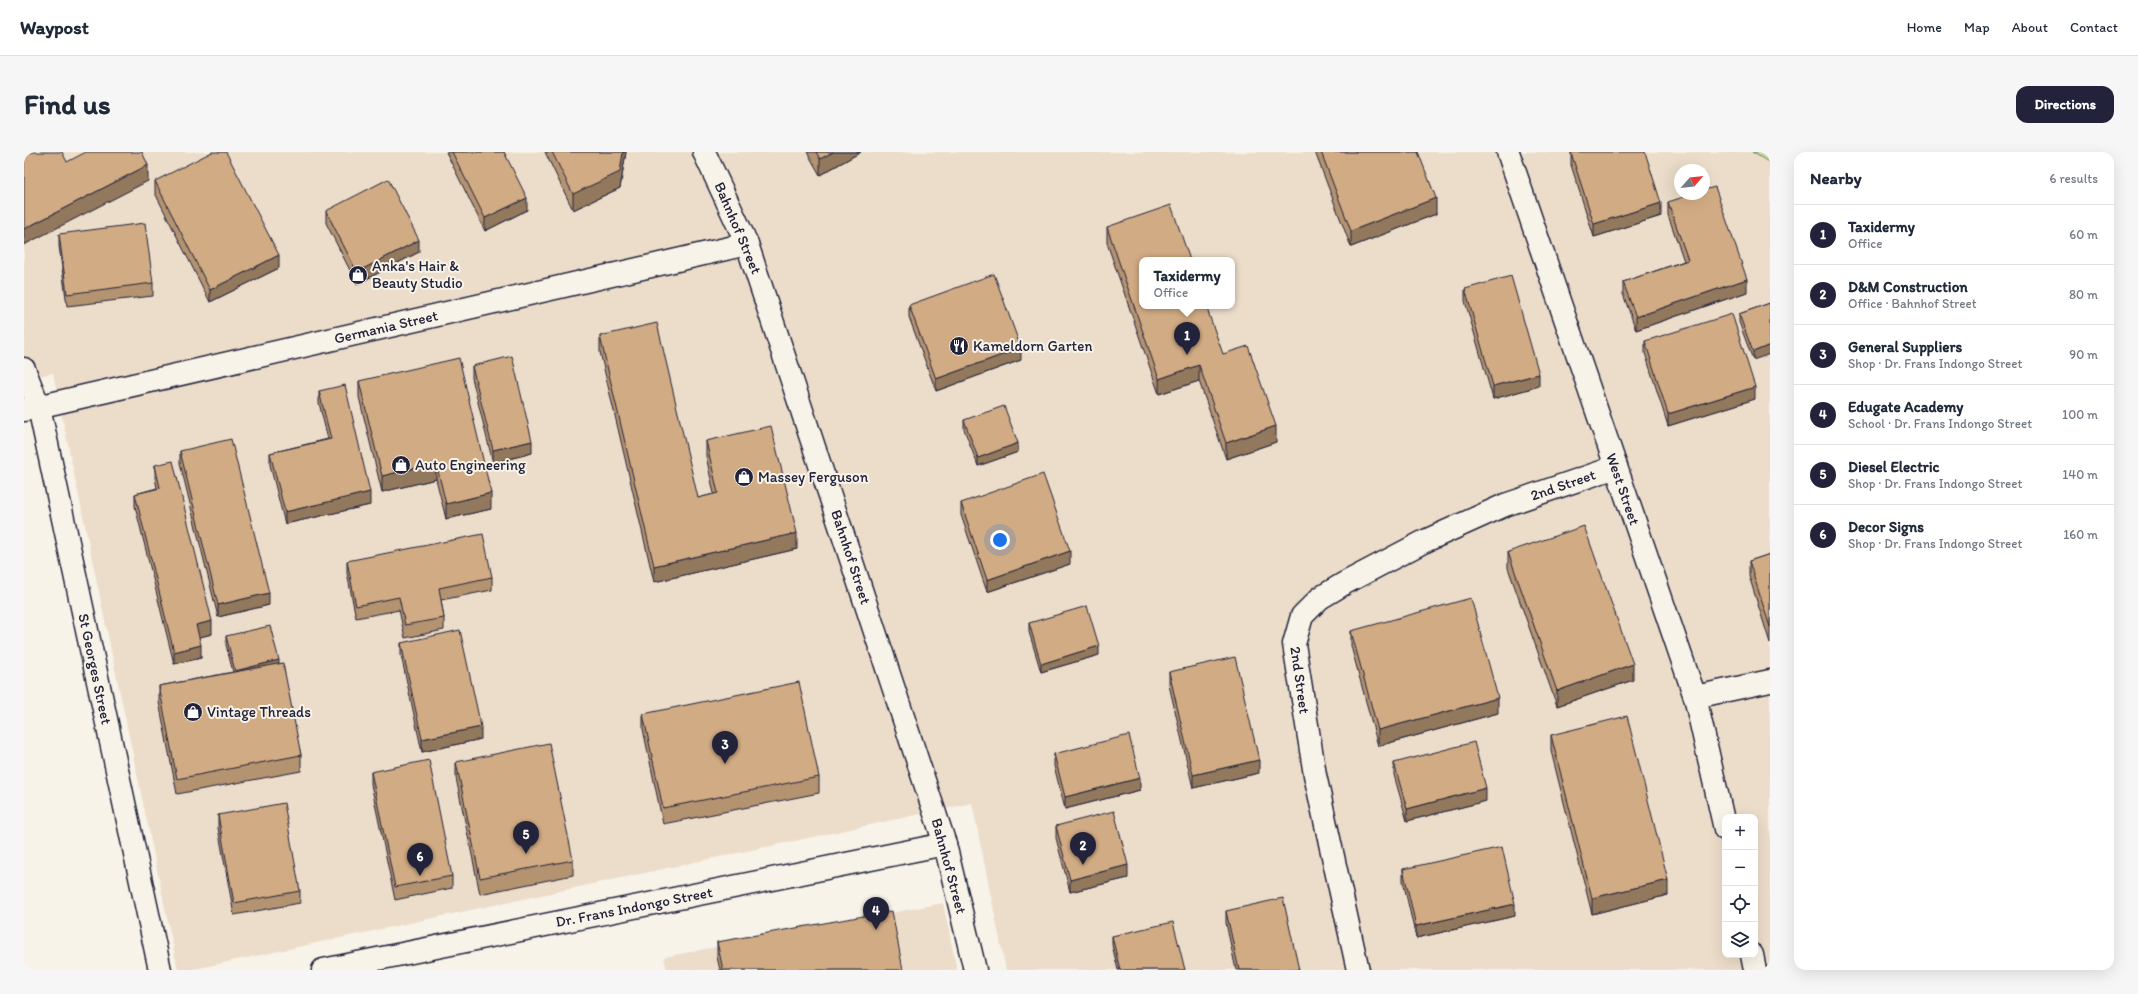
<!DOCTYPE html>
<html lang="en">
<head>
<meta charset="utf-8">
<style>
	:root { --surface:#fff; --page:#f6f6f7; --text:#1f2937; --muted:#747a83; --line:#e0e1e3; --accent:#22223b }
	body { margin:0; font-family:Itim,sans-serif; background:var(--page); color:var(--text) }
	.controls { position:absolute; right:12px; bottom:12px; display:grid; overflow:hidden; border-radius:8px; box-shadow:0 4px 16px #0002 }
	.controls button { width:36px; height:36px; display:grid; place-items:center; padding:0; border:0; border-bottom:1px solid var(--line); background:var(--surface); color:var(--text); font:20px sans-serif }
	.compass { position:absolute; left:1650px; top:12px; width:36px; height:36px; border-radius:50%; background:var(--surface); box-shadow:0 4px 16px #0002; rotate:62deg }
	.you { position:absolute; left:976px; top:388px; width:14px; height:14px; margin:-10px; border:3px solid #fff; border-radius:50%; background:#1a73e8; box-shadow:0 0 0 6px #1a73e833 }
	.badge { display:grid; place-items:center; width:26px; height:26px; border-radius:50%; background:var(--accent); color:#fff; font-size:13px; font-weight:700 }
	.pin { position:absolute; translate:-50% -33px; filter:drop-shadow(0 1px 2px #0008) }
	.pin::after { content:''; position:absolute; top:21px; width:14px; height:12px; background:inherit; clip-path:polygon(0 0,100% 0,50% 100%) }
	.popup { position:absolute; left:1115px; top:105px; width:96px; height:52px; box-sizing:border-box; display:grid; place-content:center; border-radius:8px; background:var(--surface); filter:drop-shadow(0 1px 3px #0005); font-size:13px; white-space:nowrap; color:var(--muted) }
	.popup b { font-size:15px; color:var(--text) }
	.popup::after { content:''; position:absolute; left:50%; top:100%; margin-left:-8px; border:8px solid transparent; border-top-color:var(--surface) }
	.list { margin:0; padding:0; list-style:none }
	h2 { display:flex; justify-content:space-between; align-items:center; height:52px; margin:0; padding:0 16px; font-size:17px }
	h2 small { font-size:13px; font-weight:400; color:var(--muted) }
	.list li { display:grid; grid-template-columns:26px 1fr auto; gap:12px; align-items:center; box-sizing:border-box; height:60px; padding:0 16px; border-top:1px solid var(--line) }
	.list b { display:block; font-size:15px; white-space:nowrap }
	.list p { margin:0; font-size:13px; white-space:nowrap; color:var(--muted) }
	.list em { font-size:13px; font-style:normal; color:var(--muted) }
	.icon { flex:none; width:22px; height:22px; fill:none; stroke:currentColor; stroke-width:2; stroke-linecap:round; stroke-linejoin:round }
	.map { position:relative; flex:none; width:1746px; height:818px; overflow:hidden; border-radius:12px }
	header { display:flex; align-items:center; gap:24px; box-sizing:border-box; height:56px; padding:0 20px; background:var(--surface); border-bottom:1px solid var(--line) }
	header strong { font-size:19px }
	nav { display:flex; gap:22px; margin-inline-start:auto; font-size:14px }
	.intro { display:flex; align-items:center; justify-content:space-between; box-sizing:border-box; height:96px; padding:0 24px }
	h1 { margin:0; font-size:28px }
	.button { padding:10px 18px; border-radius:12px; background:var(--accent); color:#fff; font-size:14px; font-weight:700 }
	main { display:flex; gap:24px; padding:0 24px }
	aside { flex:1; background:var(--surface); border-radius:12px; box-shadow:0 4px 16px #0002 }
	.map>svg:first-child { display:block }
	.built { fill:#ecddca; fill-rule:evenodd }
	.green { fill:#c0df98; stroke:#71806a }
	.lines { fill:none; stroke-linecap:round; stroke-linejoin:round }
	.street-casing { stroke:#22223b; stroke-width:25 }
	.street { stroke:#f7f3e8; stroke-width:22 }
	.wall { fill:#b49371; stroke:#22223b }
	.shaded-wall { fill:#92785c; stroke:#22223b }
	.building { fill:#d1ab83; stroke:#22223b }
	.labels { text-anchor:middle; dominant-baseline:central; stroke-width:4; stroke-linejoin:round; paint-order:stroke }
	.street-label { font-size:15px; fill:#22223b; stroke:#f7f3e8 }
	.poi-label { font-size:15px; fill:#22223b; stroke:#f7f3e8; text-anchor:start }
</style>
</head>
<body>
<header>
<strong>Waypost</strong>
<nav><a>Home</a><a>Map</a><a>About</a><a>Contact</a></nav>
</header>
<div class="intro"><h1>Find us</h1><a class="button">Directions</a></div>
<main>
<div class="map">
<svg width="1746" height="818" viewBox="0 0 1746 818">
	<rect width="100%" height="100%" fill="#f7f3e8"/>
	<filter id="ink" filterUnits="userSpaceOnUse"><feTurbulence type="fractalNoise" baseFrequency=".025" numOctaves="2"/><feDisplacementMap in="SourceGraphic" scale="8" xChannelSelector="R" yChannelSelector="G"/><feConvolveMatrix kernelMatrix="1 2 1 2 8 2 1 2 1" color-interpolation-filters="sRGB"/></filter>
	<g filter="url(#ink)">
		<g class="built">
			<path d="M 0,0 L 1728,0 L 1746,11 L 1746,818 L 982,818 L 948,651 L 166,818 L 154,818 L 29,221 L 0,227 ZM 1656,18 L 1680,18 L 1680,42 L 1656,42 ZM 1118,108 L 1208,108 L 1208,154 L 1118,154 ZM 1701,665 L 1731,665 L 1731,803 L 1701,803 Z"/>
			<path d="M 919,751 L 933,818 L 643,818 L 640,805 Z"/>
		</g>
		<path class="green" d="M 1728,0 L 1746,0 L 1746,11 Z"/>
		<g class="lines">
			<defs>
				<g id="street">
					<path d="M 680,0 L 723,92 L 921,692 L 951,818"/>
					<path d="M 1484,0 L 1671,545 L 1701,677"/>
					<path d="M 0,217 L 15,255 L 136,818"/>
					<path d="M 0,258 L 723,92"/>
					<path d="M 1671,545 L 1746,529"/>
					<path d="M 1728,803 L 1731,818"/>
					<path d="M 299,818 L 921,692"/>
					<path d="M 1334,818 L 1291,623 L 1270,492 L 1278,464 L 1296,446 L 1321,431 L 1399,390 L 1481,353 L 1592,315"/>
				</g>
			</defs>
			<use href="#street" class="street-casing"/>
			<use href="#street" class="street"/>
		</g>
		<g class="wall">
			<path d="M 422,0 L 480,0 L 503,58 L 461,79 Z"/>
			<path d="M 521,0 L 602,0 L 596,36 L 549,58 Z"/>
			<path d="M 783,0 L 837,0 L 796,23 Z"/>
			<path d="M 1291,0 L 1394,0 L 1412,62 L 1327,95 Z"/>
			<path d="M 1547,1 L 1637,64 L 1570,85 L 1547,13 Z"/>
			<path d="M 131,29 L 255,116 L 186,150 L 131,41 Z"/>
			<path d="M 1644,50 L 1723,140 L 1612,178 L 1599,142 L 1599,130 L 1660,109 L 1644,63 Z"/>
			<path d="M 302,59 L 395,100 L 333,132 L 302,71 Z"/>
			<path d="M 1083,75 L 1199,202 L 1252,290 L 1202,307 L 1175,229 L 1135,242 L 1083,91 Z"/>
			<path d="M 35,82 L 129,131 L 129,144 L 43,154 L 35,94 Z"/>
			<path d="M 1441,137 L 1515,234 L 1469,247 L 1441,149 Z"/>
			<path d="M 1746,151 L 1729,208 L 1715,170 L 1715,162 Z"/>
			<path d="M 885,153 L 997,208 L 912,239 L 885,165 Z"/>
			<path d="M 576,184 L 674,346 L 690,342 L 682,304 L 682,289 L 773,397 L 630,430 L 576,200 Z"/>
			<path d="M 1621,189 L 1731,247 L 1644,274 L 1621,201 Z"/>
			<path d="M 448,214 L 508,301 L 469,311 L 448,226 Z"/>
			<path d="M 335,229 L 467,357 L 422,367 L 412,327 L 358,340 L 335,245 Z"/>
			<path d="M 295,239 L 346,353 L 261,372 L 246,313 L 246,301 L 304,287 L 295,251 Z"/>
			<path d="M 940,268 L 994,300 L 954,314 L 940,277 Z"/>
			<path d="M 156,299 L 245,453 L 194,465 L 156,311 Z"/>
			<path d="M 131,313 L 188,482 L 175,485 L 177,506 L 150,512 L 111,354 L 111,342 L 133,336 L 131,326 Z"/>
			<path d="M 937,351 L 1046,412 L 963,440 L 937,363 Z"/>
			<path d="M 1484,400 L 1609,528 L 1533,554 L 1484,416 Z"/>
			<path d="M 1746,402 L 1746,491 L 1725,424 L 1725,409 Z"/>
			<path d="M 323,409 L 468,425 L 468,438 L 417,448 L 420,466 L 420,478 L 381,486 L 375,458 L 332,466 L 323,421 Z"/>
			<path d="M 1005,471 L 1075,503 L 1017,520 L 1005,480 Z"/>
			<path d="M 1327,479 L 1474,561 L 1354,594 L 1327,494 Z"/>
			<path d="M 202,484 L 255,511 L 277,603 L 277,619 L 153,642 L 135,550 L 135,534 L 209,520 L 202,493 Z"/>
			<path d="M 377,491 L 457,587 L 398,600 L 377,503 Z"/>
			<path d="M 1145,520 L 1235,621 L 1169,636 L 1145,533 Z"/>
			<path d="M 619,562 L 795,625 L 795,641 L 639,672 L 619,577 Z"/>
			<path d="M 1527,583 L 1644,743 L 1568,762 L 1527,599 Z"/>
			<path d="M 1030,602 L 1116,638 L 1041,657 L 1030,614 Z"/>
			<path d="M 432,610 L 549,708 L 549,723 L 456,742 L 432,626 Z"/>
			<path d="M 1370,611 L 1462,649 L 1383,669 L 1370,623 Z"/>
			<path d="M 347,620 L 428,724 L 428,736 L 371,748 L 347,632 Z"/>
			<path d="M 194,663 L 276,739 L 276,751 L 210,763 L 194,676 Z"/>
			<path d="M 1032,674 L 1104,726 L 1046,740 L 1032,686 Z"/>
			<path d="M 1379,717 L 1491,764 L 1392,786 L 1379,729 Z"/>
			<path d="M 1202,759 L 1275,818 L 1212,818 L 1202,771 Z"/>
			<path d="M 1088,784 L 1161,818 L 1094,818 L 1088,793 Z"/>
			<path d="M 693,790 L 879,818 L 696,818 L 693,805 Z"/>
		</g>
		<g class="shaded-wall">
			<path d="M 599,0 L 602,0 L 596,36 L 549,58 L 549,42 Z"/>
			<path d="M 809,0 L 837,0 L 796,23 L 796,7 Z"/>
			<path d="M 124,13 L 124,29 L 0,93 L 0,77 Z"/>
			<path d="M 503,46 L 503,58 L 461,79 L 461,66 Z"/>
			<path d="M 1412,46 L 1412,62 L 1327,95 L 1327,79 Z"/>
			<path d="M 1637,51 L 1637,64 L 1570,85 L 1570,72 Z"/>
			<path d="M 395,88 L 395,100 L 333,132 L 333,120 Z"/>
			<path d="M 255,103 L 255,116 L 186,150 L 186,138 Z"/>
			<path d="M 1723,127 L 1723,140 L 1612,178 L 1612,165 Z"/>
			<path d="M 1746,193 L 1746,202 L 1729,208 L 1729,200 Z"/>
			<path d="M 997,196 L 997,208 L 912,239 L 912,227 Z"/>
			<path d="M 1175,213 L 1175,229 L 1135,242 L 1135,227 Z"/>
			<path d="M 1515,222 L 1515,234 L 1469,247 L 1469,234 Z"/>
			<path d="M 1731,235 L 1731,247 L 1644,274 L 1644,262 Z"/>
			<path d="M 1252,274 L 1252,290 L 1202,307 L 1202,291 Z"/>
			<path d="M 508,289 L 508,301 L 469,311 L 469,298 Z"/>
			<path d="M 994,291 L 994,300 L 954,314 L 954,306 Z"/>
			<path d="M 412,311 L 412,327 L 358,340 L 358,324 Z"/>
			<path d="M 346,340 L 346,353 L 261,372 L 261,360 Z"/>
			<path d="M 467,341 L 467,357 L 422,367 L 422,352 Z"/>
			<path d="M 773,381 L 773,397 L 630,430 L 630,414 Z"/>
			<path d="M 1046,399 L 1046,412 L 963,440 L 963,428 Z"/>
			<path d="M 245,441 L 245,453 L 194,465 L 194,453 Z"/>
			<path d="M 188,469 L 188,482 L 172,486 L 172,473 Z"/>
			<path d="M 177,493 L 177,506 L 150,512 L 150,500 Z"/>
			<path d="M 1075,494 L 1075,503 L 1017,520 L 1017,512 Z"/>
			<path d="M 255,508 L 255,517 L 211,527 L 211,519 Z"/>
			<path d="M 1609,512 L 1609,528 L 1533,554 L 1533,539 Z"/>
			<path d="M 1474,546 L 1474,561 L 1354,594 L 1354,578 Z"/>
			<path d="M 457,575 L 457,587 L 398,600 L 398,587 Z"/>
			<path d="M 1235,608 L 1235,621 L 1169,636 L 1169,623 Z"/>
			<path d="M 1116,626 L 1116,638 L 1041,657 L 1041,645 Z"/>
			<path d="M 1462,636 L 1462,649 L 1383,669 L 1383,657 Z"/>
			<path d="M 1104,713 L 1104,726 L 1046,740 L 1046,728 Z"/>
			<path d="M 1644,728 L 1644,743 L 1568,762 L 1568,746 Z"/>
			<path d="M 1491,752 L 1491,764 L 1392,786 L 1392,774 Z"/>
		</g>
		<g class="building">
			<path d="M 0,0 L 38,0 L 43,10 L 62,0 L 118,0 L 124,13 L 0,77 Z"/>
			<path d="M 188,0 L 202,0 L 255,103 L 186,138 L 131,29 Z"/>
			<path d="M 428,0 L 480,0 L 503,46 L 461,66 Z"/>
			<path d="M 528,0 L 599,0 L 596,20 L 549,42 Z"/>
			<path d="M 792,0 L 809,0 L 796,7 Z"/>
			<path d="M 1297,0 L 1394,0 L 1412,46 L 1327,79 Z"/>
			<path d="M 1550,0 L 1621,0 L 1637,51 L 1570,72 L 1547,1 Z"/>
			<path d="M 364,27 L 395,88 L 333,120 L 302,59 Z"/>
			<path d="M 1691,35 L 1723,127 L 1612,165 L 1599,130 L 1664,108 L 1644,50 L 1669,42 L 1680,42 L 1680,38 Z"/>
			<path d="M 1147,53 L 1166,108 L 1118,108 L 1118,154 L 1182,154 L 1199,202 L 1224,194 L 1252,274 L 1202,291 L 1175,213 L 1135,227 L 1083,75 Z"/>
			<path d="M 121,71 L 129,131 L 43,142 L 35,82 Z"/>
			<path d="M 970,122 L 997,196 L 912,227 L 885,153 Z"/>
			<path d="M 1487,124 L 1515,222 L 1469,234 L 1441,137 Z"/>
			<path d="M 1746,151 L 1746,193 L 1729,200 L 1715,162 Z"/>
			<path d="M 1708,162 L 1731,235 L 1644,262 L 1621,189 Z"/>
			<path d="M 633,171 L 674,346 L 694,341 L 682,289 L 747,274 L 773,381 L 630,414 L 576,184 Z"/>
			<path d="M 488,204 L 508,289 L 469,298 L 448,214 Z"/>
			<path d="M 435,206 L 467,341 L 422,352 L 412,311 L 358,324 L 335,229 Z"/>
			<path d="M 321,233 L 346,340 L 261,360 L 246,301 L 307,287 L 295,239 Z"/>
			<path d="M 980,254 L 994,291 L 954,306 L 940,268 Z"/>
			<path d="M 207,287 L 245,441 L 194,453 L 156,299 Z"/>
			<path d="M 149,309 L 188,469 L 172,473 L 177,493 L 150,500 L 111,342 L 136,336 L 131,313 Z"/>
			<path d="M 1019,322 L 1046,399 L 963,428 L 937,351 Z"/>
			<path d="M 1560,374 L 1609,512 L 1533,539 L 1484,400 Z"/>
			<path d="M 459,382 L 468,425 L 415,436 L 420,466 L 381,473 L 375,445 L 332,454 L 323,409 Z"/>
			<path d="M 1746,402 L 1746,475 L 1725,409 Z"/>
			<path d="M 1447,446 L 1474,546 L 1354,578 L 1327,479 Z"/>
			<path d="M 1063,454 L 1075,494 L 1017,512 L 1005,471 Z"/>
			<path d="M 246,474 L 255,508 L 211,519 L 202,484 Z"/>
			<path d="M 436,478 L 457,575 L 398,587 L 377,491 Z"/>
			<path d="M 1211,505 L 1235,608 L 1169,623 L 1145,520 Z"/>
			<path d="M 259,511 L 277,603 L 153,627 L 135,534 Z"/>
			<path d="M 775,530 L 795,625 L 639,656 L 619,562 Z"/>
			<path d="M 1603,564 L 1644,728 L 1568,746 L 1527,583 Z"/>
			<path d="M 1105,583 L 1116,626 L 1041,645 L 1030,602 Z"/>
			<path d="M 1450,590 L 1462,636 L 1383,657 L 1370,611 Z"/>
			<path d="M 525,591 L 549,708 L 456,726 L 432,610 Z"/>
			<path d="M 405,608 L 428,724 L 371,735 L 347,620 Z"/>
			<path d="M 260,651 L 276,739 L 210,751 L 194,663 Z"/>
			<path d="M 1090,659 L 1104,713 L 1046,728 L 1032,674 Z"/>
			<path d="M 1478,695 L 1491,752 L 1392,774 L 1379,717 Z"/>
			<path d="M 1259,746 L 1275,818 L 1215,818 L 1202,759 Z"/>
			<path d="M 868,759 L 879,818 L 699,818 L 693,790 Z"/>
			<path d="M 1149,770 L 1161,818 L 1096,818 L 1088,784 Z"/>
		</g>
	</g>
	<defs>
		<symbol id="shop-disc" viewBox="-11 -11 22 22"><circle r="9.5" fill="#22223b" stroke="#f7f3e8"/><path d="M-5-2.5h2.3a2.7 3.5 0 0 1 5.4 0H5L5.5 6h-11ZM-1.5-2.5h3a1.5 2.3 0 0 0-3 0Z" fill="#fff"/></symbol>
		<symbol id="restaurant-disc" viewBox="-11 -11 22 22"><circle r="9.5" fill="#22223b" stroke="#f7f3e8"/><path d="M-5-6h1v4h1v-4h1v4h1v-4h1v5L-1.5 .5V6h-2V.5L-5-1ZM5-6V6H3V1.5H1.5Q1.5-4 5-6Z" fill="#fff"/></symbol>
	</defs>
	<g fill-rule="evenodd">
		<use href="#shop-disc" x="323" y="112" width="22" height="22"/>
		<use href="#restaurant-disc" x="924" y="183" width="22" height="22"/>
		<use href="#shop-disc" x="366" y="302" width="22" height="22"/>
		<use href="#shop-disc" x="709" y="314" width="22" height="22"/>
		<use href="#shop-disc" x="158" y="549" width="22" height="22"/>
	</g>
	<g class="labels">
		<g class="street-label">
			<text transform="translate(714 76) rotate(67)">Bahnhof Street</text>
			<text transform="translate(362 175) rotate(-13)">Germania Street</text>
			<text transform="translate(1539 333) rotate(-19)">2nd Street</text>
			<text transform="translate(1599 337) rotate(71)">West Street</text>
			<text transform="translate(827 405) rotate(72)">Bahnhof Street</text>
			<text transform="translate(71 517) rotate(78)">St Georges Street</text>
			<text transform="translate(1276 528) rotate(82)">2nd Street</text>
			<text transform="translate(925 714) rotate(75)">Bahnhof Street</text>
			<text transform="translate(610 755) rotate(-11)">Dr. Frans Indongo Street</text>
		</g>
		<g class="poi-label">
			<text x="348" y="114">Anka's Hair &amp;<tspan x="348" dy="17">Beauty Studio</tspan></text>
			<text x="949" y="194">Kameldorn Garten</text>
			<text x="391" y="313">Auto Engineering</text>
			<text x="734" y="325">Massey Ferguson</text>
			<text x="183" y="560">Vintage Threads</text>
		</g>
	</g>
</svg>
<div class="controls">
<button>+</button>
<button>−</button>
<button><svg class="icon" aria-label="locate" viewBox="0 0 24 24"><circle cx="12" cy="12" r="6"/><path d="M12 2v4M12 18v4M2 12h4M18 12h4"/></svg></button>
<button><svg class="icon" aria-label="layers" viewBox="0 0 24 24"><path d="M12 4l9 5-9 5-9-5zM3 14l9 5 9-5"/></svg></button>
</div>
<svg class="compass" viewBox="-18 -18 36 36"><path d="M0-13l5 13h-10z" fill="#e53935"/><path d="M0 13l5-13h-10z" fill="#747a83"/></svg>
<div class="you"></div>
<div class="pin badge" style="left:1163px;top:203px">1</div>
<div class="popup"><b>Taxidermy</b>Office</div>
<div class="pin badge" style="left:1059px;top:713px">2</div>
<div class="pin badge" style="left:701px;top:612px">3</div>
<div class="pin badge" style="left:852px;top:778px">4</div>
<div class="pin badge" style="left:502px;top:702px">5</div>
<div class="pin badge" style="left:396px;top:724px">6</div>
</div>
<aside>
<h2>Nearby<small>6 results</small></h2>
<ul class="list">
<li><span class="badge">1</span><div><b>Taxidermy</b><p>Office</p></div><em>60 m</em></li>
<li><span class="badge">2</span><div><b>D&amp;M Construction</b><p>Office · Bahnhof Street</p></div><em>80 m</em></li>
<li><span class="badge">3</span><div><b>General Suppliers</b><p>Shop · Dr. Frans Indongo Street</p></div><em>90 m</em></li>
<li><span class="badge">4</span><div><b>Edugate Academy</b><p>School · Dr. Frans Indongo Street</p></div><em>100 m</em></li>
<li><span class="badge">5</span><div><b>Diesel Electric</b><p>Shop · Dr. Frans Indongo Street</p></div><em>140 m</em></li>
<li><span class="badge">6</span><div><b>Decor Signs</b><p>Shop · Dr. Frans Indongo Street</p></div><em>160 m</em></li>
</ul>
</aside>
</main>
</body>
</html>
